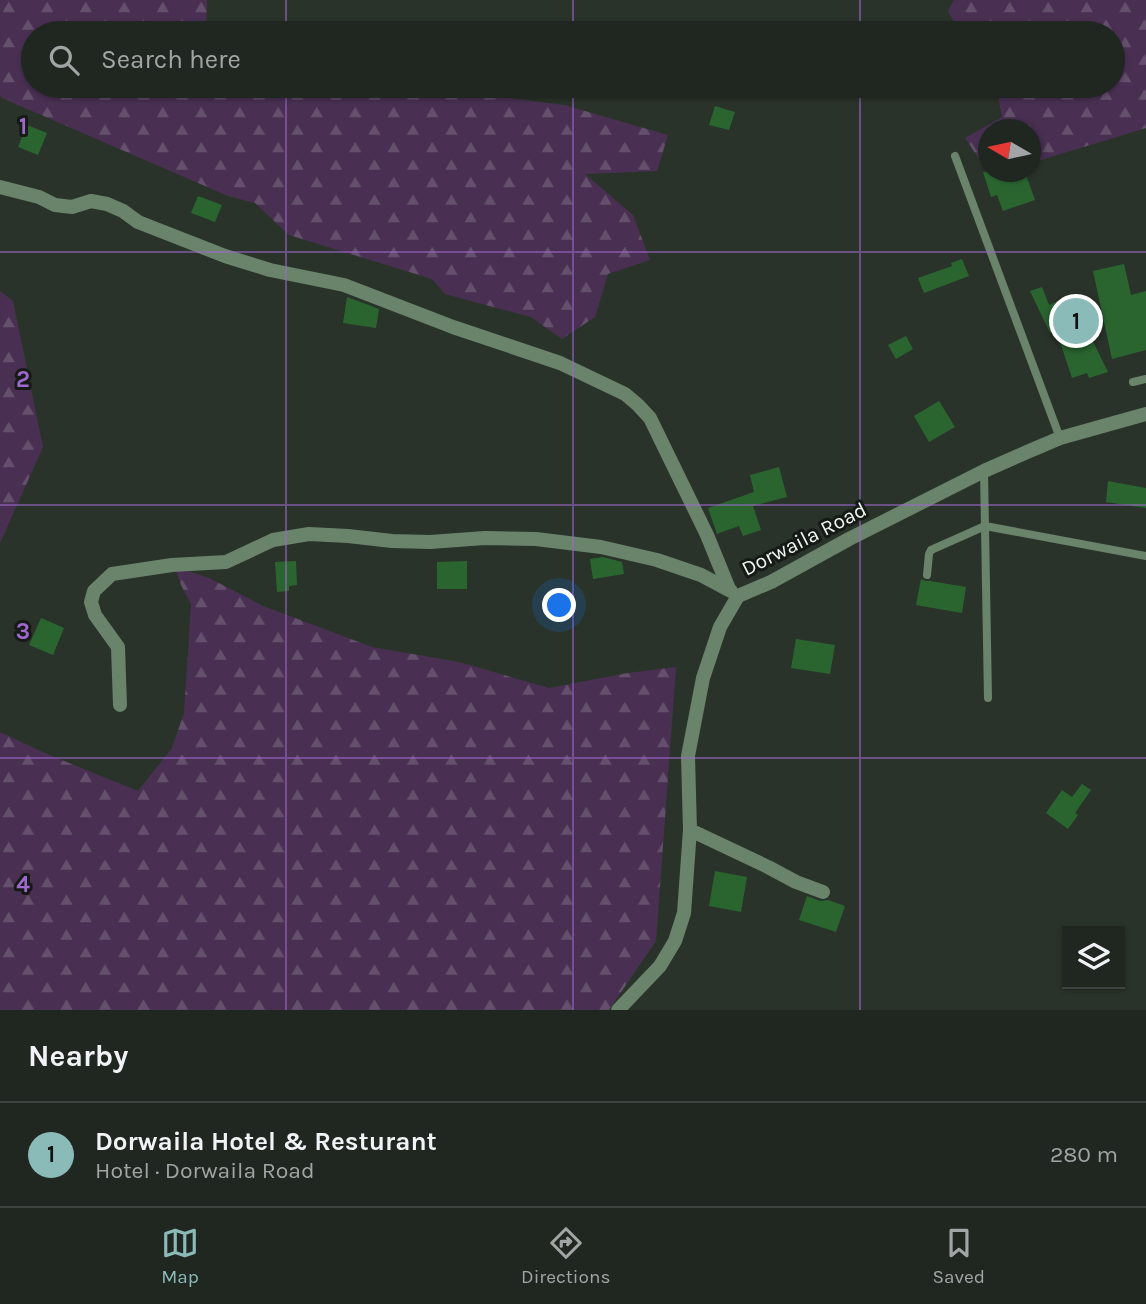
<!DOCTYPE html>
<html lang="en">
<head>
<meta charset="utf-8">
<style>
	:root { --surface:#202620; --page:#282e29; --text:#f1f3f6; --muted:#a2a5a5; --line:#3d433e; --accent:#8bbbb9 }
	body { margin:0; font-family:Karla,sans-serif; background:var(--page); color:var(--text) }
	.controls { position:absolute; right:21px; bottom:21px; display:grid; overflow:hidden; border-radius:0px; box-shadow:0 2px 5px #0004 }
	.controls button { width:63px; height:63px; display:grid; place-items:center; padding:0; border:0; border-bottom:2px solid var(--line); background:var(--surface); color:var(--text); font:35px sans-serif }
	.compass { position:absolute; left:978px; top:119px; width:63px; height:63px; border-radius:50%; background:var(--surface); box-shadow:0 2px 5px #0004; rotate:279deg }
	.you { position:absolute; left:560px; top:606px; width:24px; height:24px; margin:-18px; border:5px solid #fff; border-radius:50%; background:#1a73e8; box-shadow:0 0 0 10px #1a73e833 }
	.badge { display:grid; place-items:center; width:46px; height:46px; border-radius:50%; background:var(--accent); color:#111; font-size:23px; font-weight:700 }
	.pin { position:absolute; translate:-50% -50%; border:4px solid #fff; box-shadow:0 2px 7px #0006 }
	.list { margin:0; padding:0; list-style:none }
	h2 { display:flex; justify-content:space-between; align-items:center; height:91px; margin:0; padding:0 28px; font-size:30px }
	h2 small { font-size:23px; font-weight:400; color:var(--muted) }
	.list li { display:grid; grid-template-columns:46px 1fr auto; gap:21px; align-items:center; box-sizing:border-box; height:105px; padding:0 28px; border-top:2px solid var(--line) }
	.list b { display:block; font-size:26px; white-space:nowrap }
	.list p { margin:0; font-size:23px; white-space:nowrap; color:var(--muted) }
	.list em { font-size:23px; font-style:normal; color:var(--muted) }
	.icon { flex:none; width:38px; height:38px; fill:none; stroke:currentColor; stroke-width:2; stroke-linecap:round; stroke-linejoin:round }
	.map { position:relative; flex:none; width:1146px; height:1010px; overflow:hidden }
	.search { position:absolute; background:var(--surface); box-shadow:0 2px 5px #0004; left:21px; right:21px; top:21px; height:77px; display:flex; align-items:center; gap:18px; box-sizing:border-box; padding:0 24px; border-radius:38px; color:var(--muted); font-size:26px }
	.sheet { height:196px; background:var(--surface) }
	nav { display:flex; justify-content:space-around; align-items:center; box-sizing:border-box; height:98px; border-top:2px solid var(--line); background:var(--surface); font-size:19px; color:var(--muted) }
	nav a { display:grid; justify-items:center; gap:4px }
	nav .on { color:var(--accent) }
	.map>svg:first-child { display:block }
	.forest { fill:url(#forest-firs) }
	.building { fill:#2a6530 }
	.lines { fill:none; stroke-linecap:round; stroke-linejoin:round }
	.service { stroke:#6a836b; stroke-width:8 }
	.minor { stroke:#6a836b; stroke-width:14 }
	.grid { fill:none; stroke:#9e68cd; stroke-width:2; stroke-opacity:0.55 }
	.labels { text-anchor:middle; dominant-baseline:central; stroke-width:6; stroke-linejoin:round; paint-order:stroke }
	.street-label { font-size:21px; fill:#eff5ef; stroke:#161a16 }
	.grid-label { font-size:23px; text-anchor:middle; font-weight:bold; fill:#9e68cd; stroke:#161a16; stroke-width:6; stroke-linejoin:round; paint-order:stroke }
</style>
</head>
<body>
<div class="map">
<svg width="1146" height="1010" viewBox="0 0 1146 1010">
	<defs>
		<pattern id="forest-firs" width="22" height="20" patternUnits="userSpaceOnUse" patternTransform="scale(1.75)"><rect width="22" height="20" fill="#493053"/><path d="M5 1l3.5 6h-7zM16 11l3.5 6h-7z" fill="#644f6c"/></pattern>
	</defs>
	<rect width="100%" height="100%" fill="#2a332a"/>
	<g class="forest">
		<path d="M 0,0 L 207,0 L 206,33 L 33,33 L 33,86 L 255,86 L 263,90 L 417,86 L 564,105 L 668,135 L 657,171 L 585,174 L 633,215 L 650,260 L 608,274 L 595,317 L 562,339 L 531,317 L 445,294 L 432,279 L 289,235 L 255,203 L 228,196 L 2,98 L 0,95 Z"/>
		<path d="M 954,0 L 1146,0 L 1146,128 L 1031,163 L 1030,130 L 988,130 L 988,172 L 1002,172 L 990,175 L 965,138 L 1002,117 L 996,86 L 1113,86 L 1113,33 L 960,33 L 948,11 Z"/>
		<path d="M 0,291 L 13,301 L 43,447 L 0,543 Z"/>
		<path d="M 175,567 L 209,578 L 263,606 L 372,647 L 459,662 L 549,688 L 628,673 L 676,667 L 656,941 L 609,1010 L 0,1010 L 0,732 L 47,754 L 138,791 L 172,748 L 184,713 L 191,604 L 181,585 Z"/>
	</g>
	<g class="building">
		<path d="M 715,106 L 735,112 L 729,130 L 709,125 Z"/>
		<path d="M 27,125 L 47,133 L 38,155 L 18,147 Z"/>
		<path d="M 983,172 L 1025,172 L 1035,200 L 1003,211 L 997,195 L 991,197 Z"/>
		<path d="M 198,196 L 222,205 L 215,222 L 191,213 Z"/>
		<path d="M 962,259 L 969,276 L 924,293 L 918,278 L 952,266 L 951,263 Z"/>
		<path d="M 1124,264 L 1131,295 L 1146,291 L 1146,350 L 1112,359 L 1093,271 Z"/>
		<path d="M 1042,287 L 1049,305 L 1070,295 L 1108,372 L 1089,378 L 1087,373 L 1072,378 L 1056,330 L 1050,333 L 1030,291 Z"/>
		<path d="M 347,297 L 379,309 L 376,328 L 343,323 Z"/>
		<path d="M 906,336 L 913,349 L 896,359 L 888,345 Z"/>
		<path d="M 939,401 L 955,427 L 929,442 L 914,416 Z"/>
		<path d="M 779,467 L 787,497 L 753,506 L 761,530 L 743,536 L 739,526 L 717,534 L 708,508 L 754,492 L 750,475 Z"/>
		<path d="M 1108,481 L 1146,488 L 1146,508 L 1106,502 Z"/>
		<path d="M 603,557 L 622,562 L 624,574 L 593,579 L 590,559 Z"/>
		<path d="M 296,561 L 297,585 L 289,586 L 289,591 L 277,592 L 275,562 Z"/>
		<path d="M 467,561 L 467,589 L 437,589 L 437,562 Z"/>
		<path d="M 921,579 L 926,581 L 930,581 L 966,587 L 962,613 L 916,605 Z"/>
		<path d="M 41,618 L 64,628 L 53,655 L 29,645 Z"/>
		<path d="M 796,639 L 835,645 L 830,674 L 791,668 Z"/>
		<path d="M 1082,784 L 1091,790 L 1075,813 L 1078,815 L 1068,829 L 1046,813 L 1062,790 L 1072,797 Z"/>
		<path d="M 715,871 L 747,877 L 741,912 L 709,906 Z"/>
		<path d="M 807,896 L 820,901 L 828,900 L 845,906 L 836,932 L 799,920 Z"/>
	</g>
	<g class="lines">
		<g class="service">
			<path d="M 955,156 L 1060,438"/>
			<path d="M 1133,382 L 1146,379"/>
			<path d="M 984,471 L 988,698"/>
			<path d="M 927,575 L 929,554 L 931,550 L 985,526 L 1146,556"/>
		</g>
		<g class="minor">
			<path d="M 0,187 L 39,197 L 55,205 L 72,207 L 91,201 L 107,204 L 123,211 L 138,222 L 225,256 L 270,270 L 344,285 L 453,327 L 560,363 L 625,394 L 638,405 L 650,418 L 707,535 L 729,589"/>
			<path d="M 120,705 L 118,647 L 95,615 L 91,602 L 94,591 L 112,574 L 172,565 L 226,562 L 273,540 L 309,534 L 348,536 L 392,541 L 430,542 L 485,538 L 536,539 L 601,547 L 657,560 L 701,575 L 731,591"/>
			<path d="M 690,830 L 768,867 L 796,882 L 823,892"/>
			<path d="M 618,1010 L 660,966 L 675,941 L 684,913 L 690,830 L 688,756 L 703,678 L 720,627 L 738,596 L 771,582 L 849,539 L 984,471 L 1027,452 L 1060,438 L 1146,414"/>
		</g>
	</g>
	<path class="grid" d="M 286,0 L 286,33M 573,0 L 573,33M 860,0 L 860,33M 286,86 L 286,1010M 573,86 L 573,1010M 860,86 L 860,1010M 0,252 L 1146,252M 0,505 L 1146,505M 0,758 L 1146,758"/>
	<g class="labels">
		<g class="street-label">
			<text transform="translate(804 539) rotate(-27)">Dorwaila Road</text>
		</g>
	</g>
	<g class="grid-label">
		<text x="23" y="134">1</text>
		<text x="23" y="387">2</text>
		<text x="23" y="639">3</text>
		<text x="23" y="892">4</text>
	</g>
</svg>
<div class="controls">
<button><svg class="icon" aria-label="layers" viewBox="0 0 24 24"><path d="M12 4l9 5-9 5-9-5zM3 14l9 5 9-5"/></svg></button>
</div>
<svg class="compass" viewBox="-18 -18 36 36"><path d="M0-13l5 13h-10z" fill="#e53935"/><path d="M0 13l5-13h-10z" fill="#a2a5a5"/></svg>
<div class="you"></div>
<div class="pin badge" style="left:1076px;top:321px">1</div>
<div class="search"><svg class="icon" aria-label="search" viewBox="0 0 24 24"><circle cx="10" cy="10" r="6"/><path d="M15 15l6 6"/></svg>Search here</div>
</div>
<section class="sheet">
<h2>Nearby<small></small></h2>
<ul class="list">
<li><span class="badge">1</span><div><b>Dorwaila Hotel &amp; Resturant</b><p>Hotel · Dorwaila Road</p></div><em>280 m</em></li>
</ul>
</section>
<nav>
<a class="on"><svg class="icon" aria-label="map" viewBox="0 0 24 24"><path d="M3 6l6-2 6 2 6-2v14l-6 2-6-2-6 2zM9 4v14M15 6v14"/></svg>Map</a>
<a><svg class="icon" aria-label="directions" viewBox="0 0 24 24"><path d="M12 3l9 9-9 9-9-9zM9 14v-3h6M13 9l2 2-2 2"/></svg>Directions</a>
<a><svg class="icon" aria-label="saved" viewBox="0 0 24 24"><path d="M7 4h10v16l-5-4-5 4z"/></svg>Saved</a>
</nav>
</body>
</html>
